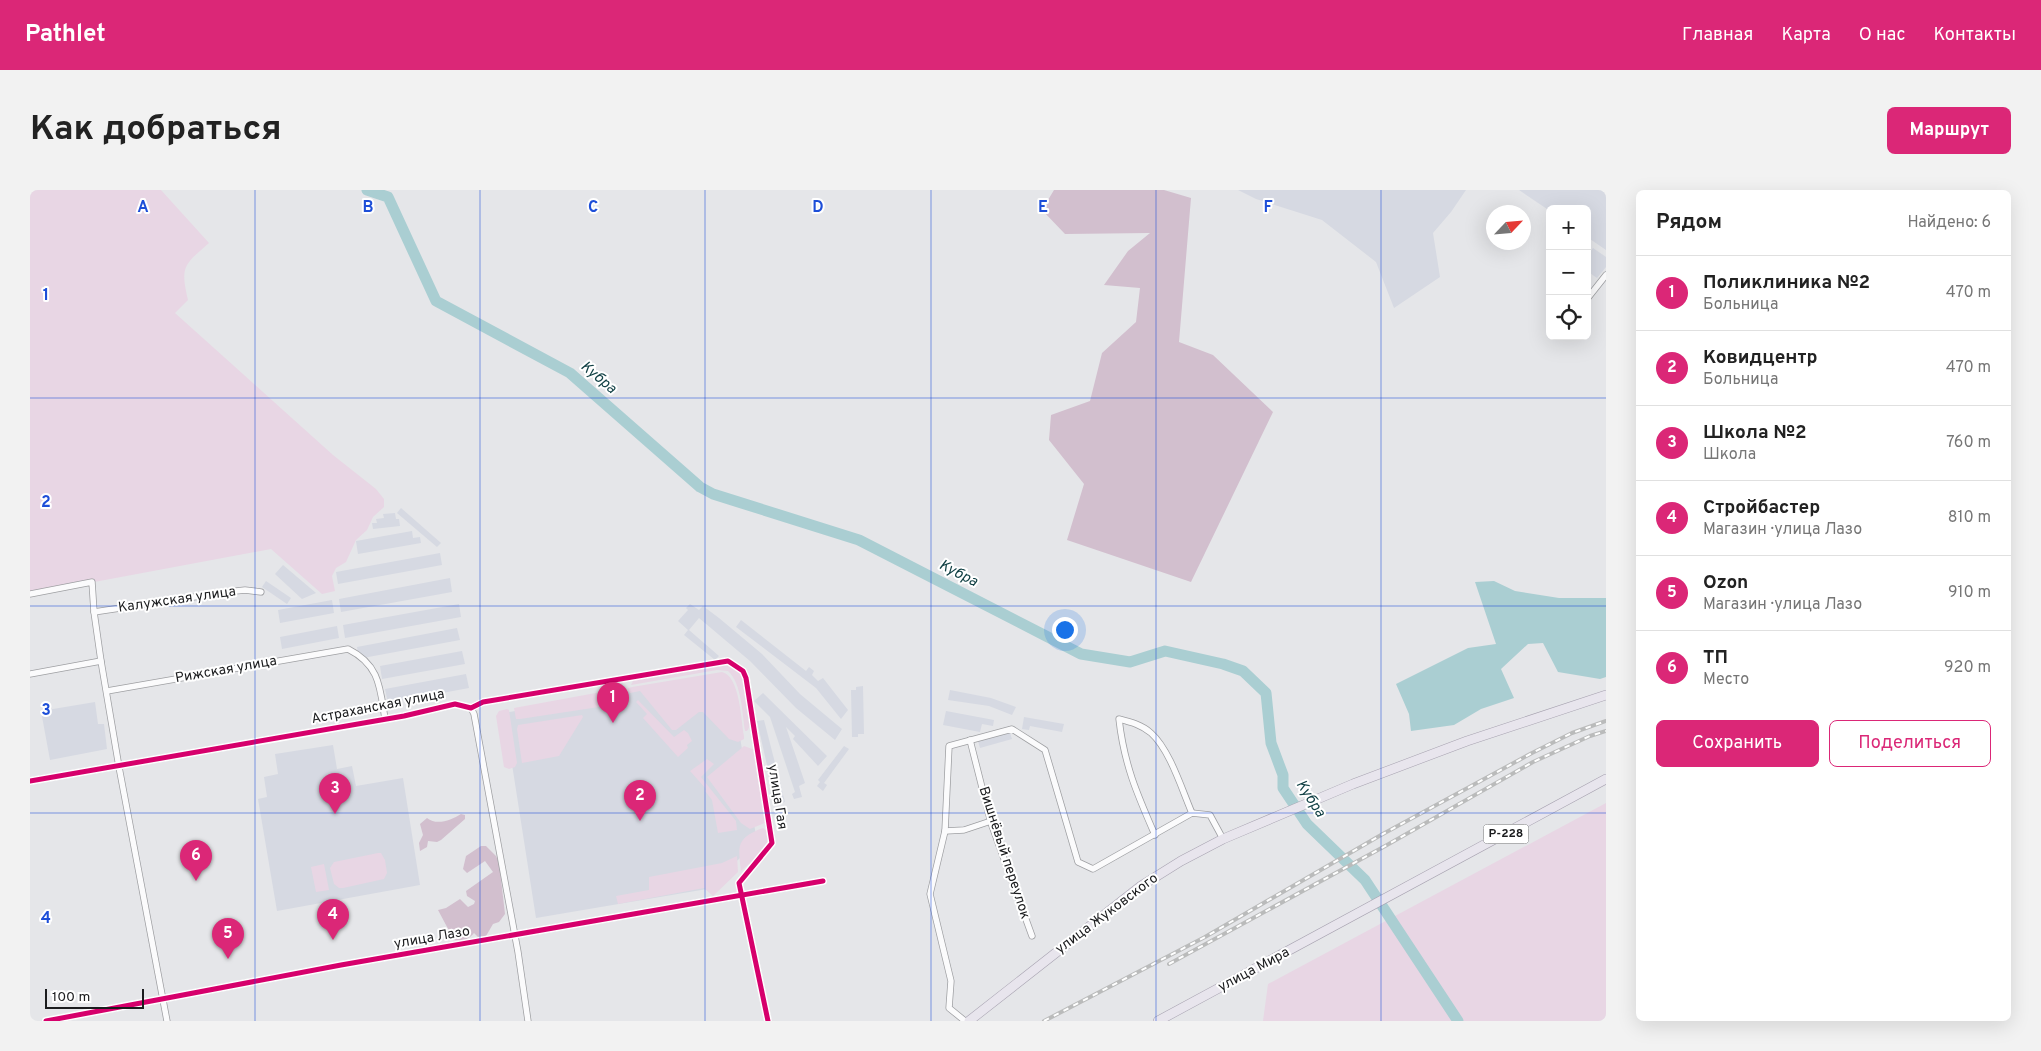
<!DOCTYPE html>
<html lang="ru">
<head>
<meta charset="utf-8">
<style>
	:root { --surface:#fff; --page:#f2f2f2; --text:#222; --muted:#767676; --line:#e0e0e0; --accent:#db2777 }
	body { margin:0; font-family:Overpass,sans-serif; background:var(--page); color:var(--text) }
	.controls { position:absolute; right:15px; top:15px; display:grid; overflow:hidden; border-radius:8px; box-shadow:0 5px 20px #0002 }
	.controls button { width:45px; height:45px; display:grid; place-items:center; padding:0; border:0; border-bottom:1px solid var(--line); background:var(--surface); color:var(--text); font:25px sans-serif }
	.compass { position:absolute; left:1456px; top:15px; width:45px; height:45px; border-radius:50%; background:var(--surface); box-shadow:0 5px 20px #0002; rotate:64deg }
	.scale { position:absolute; left:15px; bottom:12px; width:99px; box-sizing:border-box; padding-left:5px; border:2px solid #1b1c1e; border-top:0; font-size:14px; line-height:18px; white-space:nowrap; color:#1b1c1e; -webkit-text-stroke:4px #fff; paint-order:stroke }
	.you { position:absolute; left:1034px; top:439px; width:18px; height:18px; margin:-12px; border:4px solid #fff; border-radius:50%; background:#1a73e8; box-shadow:0 0 0 8px #1a73e833 }
	.badge { display:grid; place-items:center; width:32px; height:32px; border-radius:50%; background:var(--accent); color:#fff; font-size:16px; font-weight:700 }
	.pin { position:absolute; translate:-50% -41px; filter:drop-shadow(0 1px 2px #0008) }
	.pin::after { content:''; position:absolute; top:26px; width:18px; height:15px; background:inherit; clip-path:polygon(0 0,100% 0,50% 100%) }
	.list { margin:0; padding:0; list-style:none }
	h2 { display:flex; justify-content:space-between; align-items:center; height:65px; margin:0; padding:0 20px; font-size:21px }
	h2 small { font-size:16px; font-weight:400; color:var(--muted) }
	.list li { display:grid; grid-template-columns:32px 1fr auto; gap:15px; align-items:center; box-sizing:border-box; height:75px; padding:0 20px; border-top:1px solid var(--line) }
	.list b { display:block; font-size:19px; white-space:nowrap }
	.list p { margin:0; font-size:16px; white-space:nowrap; color:var(--muted) }
	.list em { font-size:16px; font-style:normal; color:var(--muted) }
	.actions { display:flex; gap:10px; padding:15px 20px }
	.actions a { flex:1; padding:11px 0; border:1px solid var(--accent); border-radius:8px; text-align:center; font-size:18px; color:var(--accent) }
	.actions .main { background:var(--accent); color:#fff }
	.icon { flex:none; width:28px; height:28px; fill:none; stroke:currentColor; stroke-width:2; stroke-linecap:round; stroke-linejoin:round }
	.map { position:relative; flex:none; width:1576px; height:831px; overflow:hidden; border-radius:8px }
	header { display:flex; align-items:center; gap:30px; box-sizing:border-box; height:70px; padding:0 25px; background:var(--accent); color:#fff }
	header strong { font-size:24px }
	nav { display:flex; gap:28px; margin-inline-start:auto; font-size:18px }
	.intro { display:flex; align-items:center; justify-content:space-between; box-sizing:border-box; height:120px; padding:0 30px }
	h1 { margin:0; font-size:35px }
	.button { padding:12px 22px; border-radius:8px; background:var(--accent); color:#fff; font-size:18px; font-weight:700 }
	main { display:flex; gap:30px; padding:0 30px }
	aside { flex:1; background:var(--surface); border-radius:8px; box-shadow:0 5px 20px #0002 }
	.map>svg:first-child { display:block }
	.built { fill:#d6d9e2 }
	.green { fill:#e8d6e4 }
	.forest { fill:#d2bfce }
	.water { fill:#aaced2 }
	.lines { fill:none; stroke-linecap:round; stroke-linejoin:round }
	.river { stroke:#aaced2; stroke-width:11 }
	.minor-casing { stroke:#9e9fa2; stroke-width:7 }
	.primary-casing { stroke:#a7a2b0; stroke-width:10 }
	.minor { stroke:#fbfbfc; stroke-width:5.5 }
	.primary { stroke:#e8e5ed; stroke-width:9 }
	.rail-casing { stroke:#babbbb; stroke-width:4 }
	.rail { stroke:#fff; stroke-width:2; stroke-dasharray:5.5; stroke-linecap:butt }
	.cycleway-casing { stroke:#fff; stroke-width:8 }
	.cycleway { stroke:#d6006c; stroke-width:5 }
	.grid { fill:none; stroke:#1d4ed8; stroke-width:1; stroke-opacity:0.55 }
	.labels { text-anchor:middle; dominant-baseline:central; stroke-width:4; stroke-linejoin:round; paint-order:stroke }
	.shield { fill:#fff; stroke:#5f6062; stroke-width:1 }
	.shield-label { font-size:12px; font-weight:bold; fill:#1b1c1e }
	.street-label { font-size:14px; fill:#1b1c1e; stroke:#fff }
	.water-label { font-size:15px; font-style:italic; fill:#124145; stroke:#fff }
	.grid-label { font-size:16px; text-anchor:middle; font-weight:bold; fill:#1d4ed8; stroke:#fff; stroke-width:4; stroke-linejoin:round; paint-order:stroke }
</style>
</head>
<body>
<header>
<strong>Pathlet</strong>
<nav><a>Главная</a><a>Карта</a><a>О нас</a><a>Контакты</a></nav>
</header>
<div class="intro"><h1>Как добраться</h1><a class="button">Маршрут</a></div>
<main>
<div class="map">
<svg width="1576" height="831" viewBox="0 0 1576 831">
	<rect width="100%" height="100%" fill="#e5e6e9"/>
	<g class="built">
		<path d="M 1208,0 L 1436,0 L 1421,22 L 1403,43 L 1410,87 L 1364,118 L 1346,72 L 1292,30 L 1226,9 Z"/>
		<path d="M 1489,0 L 1576,0 L 1576,60 L 1557,47 L 1557,19 L 1520,19 L 1520,21 Z"/>
		<path d="M 1563,58 L 1576,67 L 1576,77 L 1567,88 L 1557,81 L 1557,66 Z"/>
		<path d="M 371,318 L 411,353 L 407,357 L 367,323 Z"/>
		<path d="M 365,323 L 366,329 L 369,329 L 370,336 L 343,339 L 342,333 L 347,333 L 346,329 L 354,328 L 353,324 Z"/>
		<path d="M 382,341 L 383,348 L 390,347 L 391,353 L 328,364 L 326,351 Z"/>
		<path d="M 410,363 L 412,375 L 308,394 L 306,382 Z"/>
		<path d="M 253,375 L 286,403 L 272,409 L 245,384 Z"/>
		<path d="M 420,388 L 422,402 L 311,422 L 309,409 Z"/>
		<path d="M 236,391 L 261,408 L 257,414 L 232,397 Z"/>
		<path d="M 302,410 L 304,423 L 250,433 L 248,420 Z"/>
		<path d="M 429,414 L 431,427 L 315,448 L 313,435 Z"/>
		<path d="M 660,414 L 669,420 L 673,416 L 689,428 L 732,464 L 770,504 L 812,539 L 805,550 L 766,518 L 720,471 L 669,428 L 659,440 L 689,466 L 685,470 L 654,445 L 658,440 L 648,431 L 658,420 L 656,418 Z"/>
		<path d="M 711,430 L 776,481 L 779,477 L 784,481 L 782,485 L 788,491 L 793,488 L 818,520 L 811,529 L 786,498 L 706,437 Z"/>
		<path d="M 307,436 L 309,448 L 252,459 L 250,447 Z"/>
		<path d="M 427,438 L 430,450 L 333,468 L 328,464 L 327,457 Z"/>
		<path d="M 432,461 L 435,474 L 352,489 L 350,476 Z"/>
		<path d="M 436,484 L 439,498 L 358,513 L 355,499 Z"/>
		<path d="M 667,490 L 704,510 L 727,652 L 677,699 L 506,728 L 474,523 Z"/>
		<path d="M 833,496 L 834,544 L 828,544 L 828,547 L 822,547 L 821,500 L 826,500 L 826,497 Z"/>
		<path d="M 920,500 L 961,508 L 986,517 L 982,525 L 959,516 L 918,510 Z"/>
		<path d="M 733,503 L 797,566 L 788,576 L 763,549 L 765,546 L 756,537 L 775,593 L 769,596 L 772,607 L 764,609 L 762,604 L 765,602 L 740,527 L 724,511 Z"/>
		<path d="M 65,512 L 68,534 L 74,534 L 77,559 L 20,570 L 11,521 Z"/>
		<path d="M 916,521 L 964,530 L 963,536 L 952,534 L 950,542 L 913,535 Z"/>
		<path d="M 994,527 L 1034,534 L 1032,542 L 1000,536 L 999,540 L 992,539 Z"/>
		<path d="M 734,530 L 755,612 L 746,615 L 727,531 Z"/>
		<path d="M 980,543 L 982,549 L 950,558 L 948,551 Z"/>
		<path d="M 303,555 L 307,579 L 322,576 L 326,596 L 373,588 L 390,695 L 247,721 L 228,609 L 237,607 L 234,587 L 248,584 L 245,564 Z"/>
		<path d="M 814,556 L 819,559 L 794,593 L 797,595 L 793,601 L 787,596 L 790,592 L 788,590 Z"/>
	</g>
	<g class="green">
		<path d="M 0,0 L 131,0 L 179,53 C 154,75 150,76 158,110 L 145,123 L 303,265 L 346,299 L 354,309 L 354,317 L 343,327 L 337,340 L 326,350 L 316,372 L 306,378 L 302,386 L 305,401 L 292,404 L 241,359 L 0,404 Z"/>
		<path d="M 697,473 L 713,484 L 722,533 L 717,541 L 715,541 C 712,523 712,494 698,481 L 687,480 L 601,495 L 604,489 Z"/>
		<path d="M 692,482 C 710,486 711,530 714,546 L 714,549 L 708,552 L 699,549 L 673,522 L 669,522 L 646,540 L 642,540 L 610,501 L 600,503 L 598,501 L 598,498 L 602,497 Z"/>
		<path d="M 593,498 L 595,503 L 593,507 L 582,515 L 490,529 L 486,529 L 484,518 Z"/>
		<path d="M 608,510 L 644,547 L 654,540 L 658,543 L 662,551 L 657,555 L 658,558 L 648,567 L 613,528 L 617,524 L 606,512 Z"/>
		<path d="M 477,519 L 479,520 L 487,573 L 485,577 L 479,579 L 474,577 L 466,526 L 469,521 Z"/>
		<path d="M 552,525 L 553,527 L 529,566 L 492,573 L 487,539 L 488,535 Z"/>
		<path d="M 714,556 L 725,560 L 737,632 L 720,639 L 711,633 L 677,587 Z"/>
		<path d="M 677,569 L 684,574 L 671,587 L 706,631 L 707,640 L 688,643 L 682,610 L 675,601 L 676,599 L 660,581 Z"/>
		<path d="M 1576,613 L 1576,831 L 1233,831 L 1238,794 Z"/>
		<path d="M 733,638 L 738,642 C 741,659 723,670 711,681 C 708,656 706,648 733,638 Z"/>
		<path d="M 348,663 L 351,663 L 355,670 L 357,683 L 354,689 L 313,698 L 309,698 L 304,694 L 300,678 L 304,672 Z"/>
		<path d="M 707,666 L 708,682 L 683,706 L 674,698 L 588,714 L 586,706 L 619,700 L 619,687 L 692,673 Z"/>
		<path d="M 294,674 L 299,700 L 286,702 L 281,677 Z"/>
	</g>
	<g class="forest">
		<path d="M 1024,0 L 1134,0 L 1161,8 L 1149,152 L 1183,165 L 1243,222 L 1161,392 L 1037,350 L 1054,294 L 1019,250 L 1021,225 L 1060,211 L 1072,163 L 1106,132 L 1110,98 L 1074,95 L 1098,61 L 1120,43 L 1035,44 L 1012,20 Z"/>
		<path d="M 431,624 L 435,625 L 435,629 L 411,650 L 407,652 L 398,651 L 397,657 L 390,661 L 389,653 L 393,645 L 390,634 L 397,628 C 407,636 421,630 431,624 Z"/>
		<path d="M 451,656 L 456,656 L 466,666 L 469,672 L 475,724 L 469,732 L 463,734 L 456,746 L 448,747 L 444,743 C 438,750 433,751 424,750 L 408,720 L 416,718 L 430,709 L 438,717 L 444,714 L 445,711 L 437,706 L 436,701 L 463,682 L 455,671 L 437,683 L 433,679 L 436,666 Z"/>
	</g>
	<path class="water" d="M 1464,391 L 1485,401 L 1529,408 L 1576,408 L 1576,487 L 1570,489 L 1528,482 L 1513,453 L 1498,454 L 1471,479 L 1484,508 L 1451,519 L 1424,535 L 1381,541 L 1379,524 L 1366,494 L 1438,458 L 1466,454 L 1445,392 Z"/>
	<g class="lines">
		<path class="river" d="M 337,0 L 358,7 L 406,111 L 540,183 L 670,297 L 683,304 L 829,350 L 1051,464 L 1100,472 L 1135,461 L 1193,474 L 1213,481 L 1236,503 L 1241,553 L 1253,585 L 1253,598 L 1277,634 L 1335,690 L 1428,831"/>
		<defs>
			<g id="minor">
				<path d="M 1557,109 L 1576,85"/>
				<path d="M 0,404 L 62,392 L 64,422 L 71,471 L 89,577 L 137,831"/>
				<path d="M 64,422 L 197,402 L 215,400 L 231,402"/>
				<path d="M 0,484 L 71,471"/>
				<path d="M 77,501 L 318,459 C 350,475 350,498 355,529"/>
				<path d="M 441,518 L 444,524 L 488,762 L 498,831"/>
				<path d="M 940,550 L 961,633 L 1002,746"/>
				<path d="M 0,591 L 374,526 L 425,514 L 441,518 L 453,512 L 698,471 L 713,481 L 716,488 L 742,653 L 709,693 L 738,831"/>
				<path d="M 915,641 L 934,640 L 961,631"/>
				<path d="M 1125,645 C 1107,604 1094,574 1089,529 C 1101,532 1112,535 1121,543 C 1140,560 1152,600 1162,623"/>
				<path d="M 16,831 L 311,775 L 793,691"/>
				<path d="M 935,831 L 919,818 L 921,791 L 900,704 L 915,641 L 919,556 L 982,539 L 1015,560 L 1048,672 L 1063,679 L 1162,623 L 1180,625 L 1193,649"/>
			</g>
			<g id="primary">
				<path d="M 939,831 L 1111,696 L 1151,671 L 1193,649 L 1323,594 L 1437,551 L 1576,505"/>
				<path d="M 1128,831 L 1576,589"/>
			</g>
		</defs>
		<use href="#minor" class="minor-casing"/>
		<use href="#primary" class="primary-casing"/>
		<use href="#minor" class="minor"/>
		<use href="#primary" class="primary"/>
		<defs>
			<g id="rail">
				<path d="M 1139,774 L 1357,655 L 1503,572 L 1560,546 L 1576,541"/>
				<path d="M 1014,831 L 1175,747 L 1351,645 L 1502,563 L 1542,543 L 1576,531"/>
			</g>
		</defs>
		<use href="#rail" class="rail-casing"/>
		<use href="#rail" class="rail"/>
		<defs>
			<g id="cycleway">
				<path d="M 0,591 L 374,526 L 425,514 L 441,518 L 453,512 L 698,471 L 713,481 L 716,488 L 742,653 L 709,693 L 738,831"/>
				<path d="M 16,831 L 311,775 L 793,691"/>
			</g>
		</defs>
		<use href="#cycleway" class="cycleway-casing"/>
		<use href="#cycleway" class="cycleway"/>
	</g>
	<path class="grid" d="M 225,0 L 225,831M 450,0 L 450,831M 675,0 L 675,831M 901,0 L 901,831M 1126,0 L 1126,831M 1351,0 L 1351,831M 0,208 L 1576,208M 0,416 L 1576,416M 0,623 L 1576,623"/>
	<g class="labels">
		<rect class="shield" x="1453.5" y="634.5" width="45" height="19" rx="4"/>
		<g class="shield-label">
			<text x="1476" y="644">Р-228</text>
		</g>
		<g class="street-label">
			<text transform="translate(147 410) rotate(-8)">Калужская улица</text>
			<text transform="translate(196 480) rotate(-10)">Рижская улица</text>
			<text transform="translate(348 517) rotate(-11)">Астраханская улица</text>
			<text transform="translate(747 607) rotate(81)">улица Гая</text>
			<text transform="translate(974 663) rotate(72)">Вишнёвый переулок</text>
			<text transform="translate(1077 724) rotate(-37)">улица Жуковского</text>
			<text transform="translate(402 748) rotate(-10)">улица Лазо</text>
			<text transform="translate(1224 780) rotate(-28)">улица Мира</text>
		</g>
		<g class="water-label">
			<text transform="translate(568 188) rotate(40)">Кубра</text>
			<text transform="translate(928 384) rotate(27)">Кубра</text>
			<text transform="translate(1280 609) rotate(57)">Кубра</text>
		</g>
	</g>
	<g class="grid-label">
		<text x="113" y="22">A</text>
		<text x="338" y="22">B</text>
		<text x="563" y="22">C</text>
		<text x="788" y="22">D</text>
		<text x="1013" y="22">E</text>
		<text x="1238" y="22">F</text>
		<text x="16" y="110">1</text>
		<text x="16" y="317">2</text>
		<text x="16" y="525">3</text>
		<text x="16" y="733">4</text>
	</g>
</svg>
<div class="controls">
<button>+</button>
<button>−</button>
<button><svg class="icon" aria-label="locate" viewBox="0 0 24 24"><circle cx="12" cy="12" r="6"/><path d="M12 2v4M12 18v4M2 12h4M18 12h4"/></svg></button>
</div>
<svg class="compass" viewBox="-18 -18 36 36"><path d="M0-13l5 13h-10z" fill="#e53935"/><path d="M0 13l5-13h-10z" fill="#767676"/></svg>
<div class="scale">100 m</div>
<div class="you"></div>
<div class="pin badge" style="left:583px;top:533px">1</div>
<div class="pin badge" style="left:610px;top:631px">2</div>
<div class="pin badge" style="left:305px;top:624px">3</div>
<div class="pin badge" style="left:303px;top:750px">4</div>
<div class="pin badge" style="left:198px;top:769px">5</div>
<div class="pin badge" style="left:166px;top:691px">6</div>
</div>
<aside>
<h2>Рядом<small>Найдено: 6</small></h2>
<ul class="list">
<li><span class="badge">1</span><div><b>Поликлиника №2</b><p>Больница</p></div><em>470 m</em></li>
<li><span class="badge">2</span><div><b>Ковидцентр</b><p>Больница</p></div><em>470 m</em></li>
<li><span class="badge">3</span><div><b>Школа №2</b><p>Школа</p></div><em>760 m</em></li>
<li><span class="badge">4</span><div><b>Стройбастер</b><p>Магазин · улица Лазо</p></div><em>810 m</em></li>
<li><span class="badge">5</span><div><b>Ozon</b><p>Магазин · улица Лазо</p></div><em>910 m</em></li>
<li><span class="badge">6</span><div><b>ТП</b><p>Место</p></div><em>920 m</em></li>
</ul>
<div class="actions"><a class="main">Сохранить</a><a>Поделиться</a></div>
</aside>
</main>
</body>
</html>
